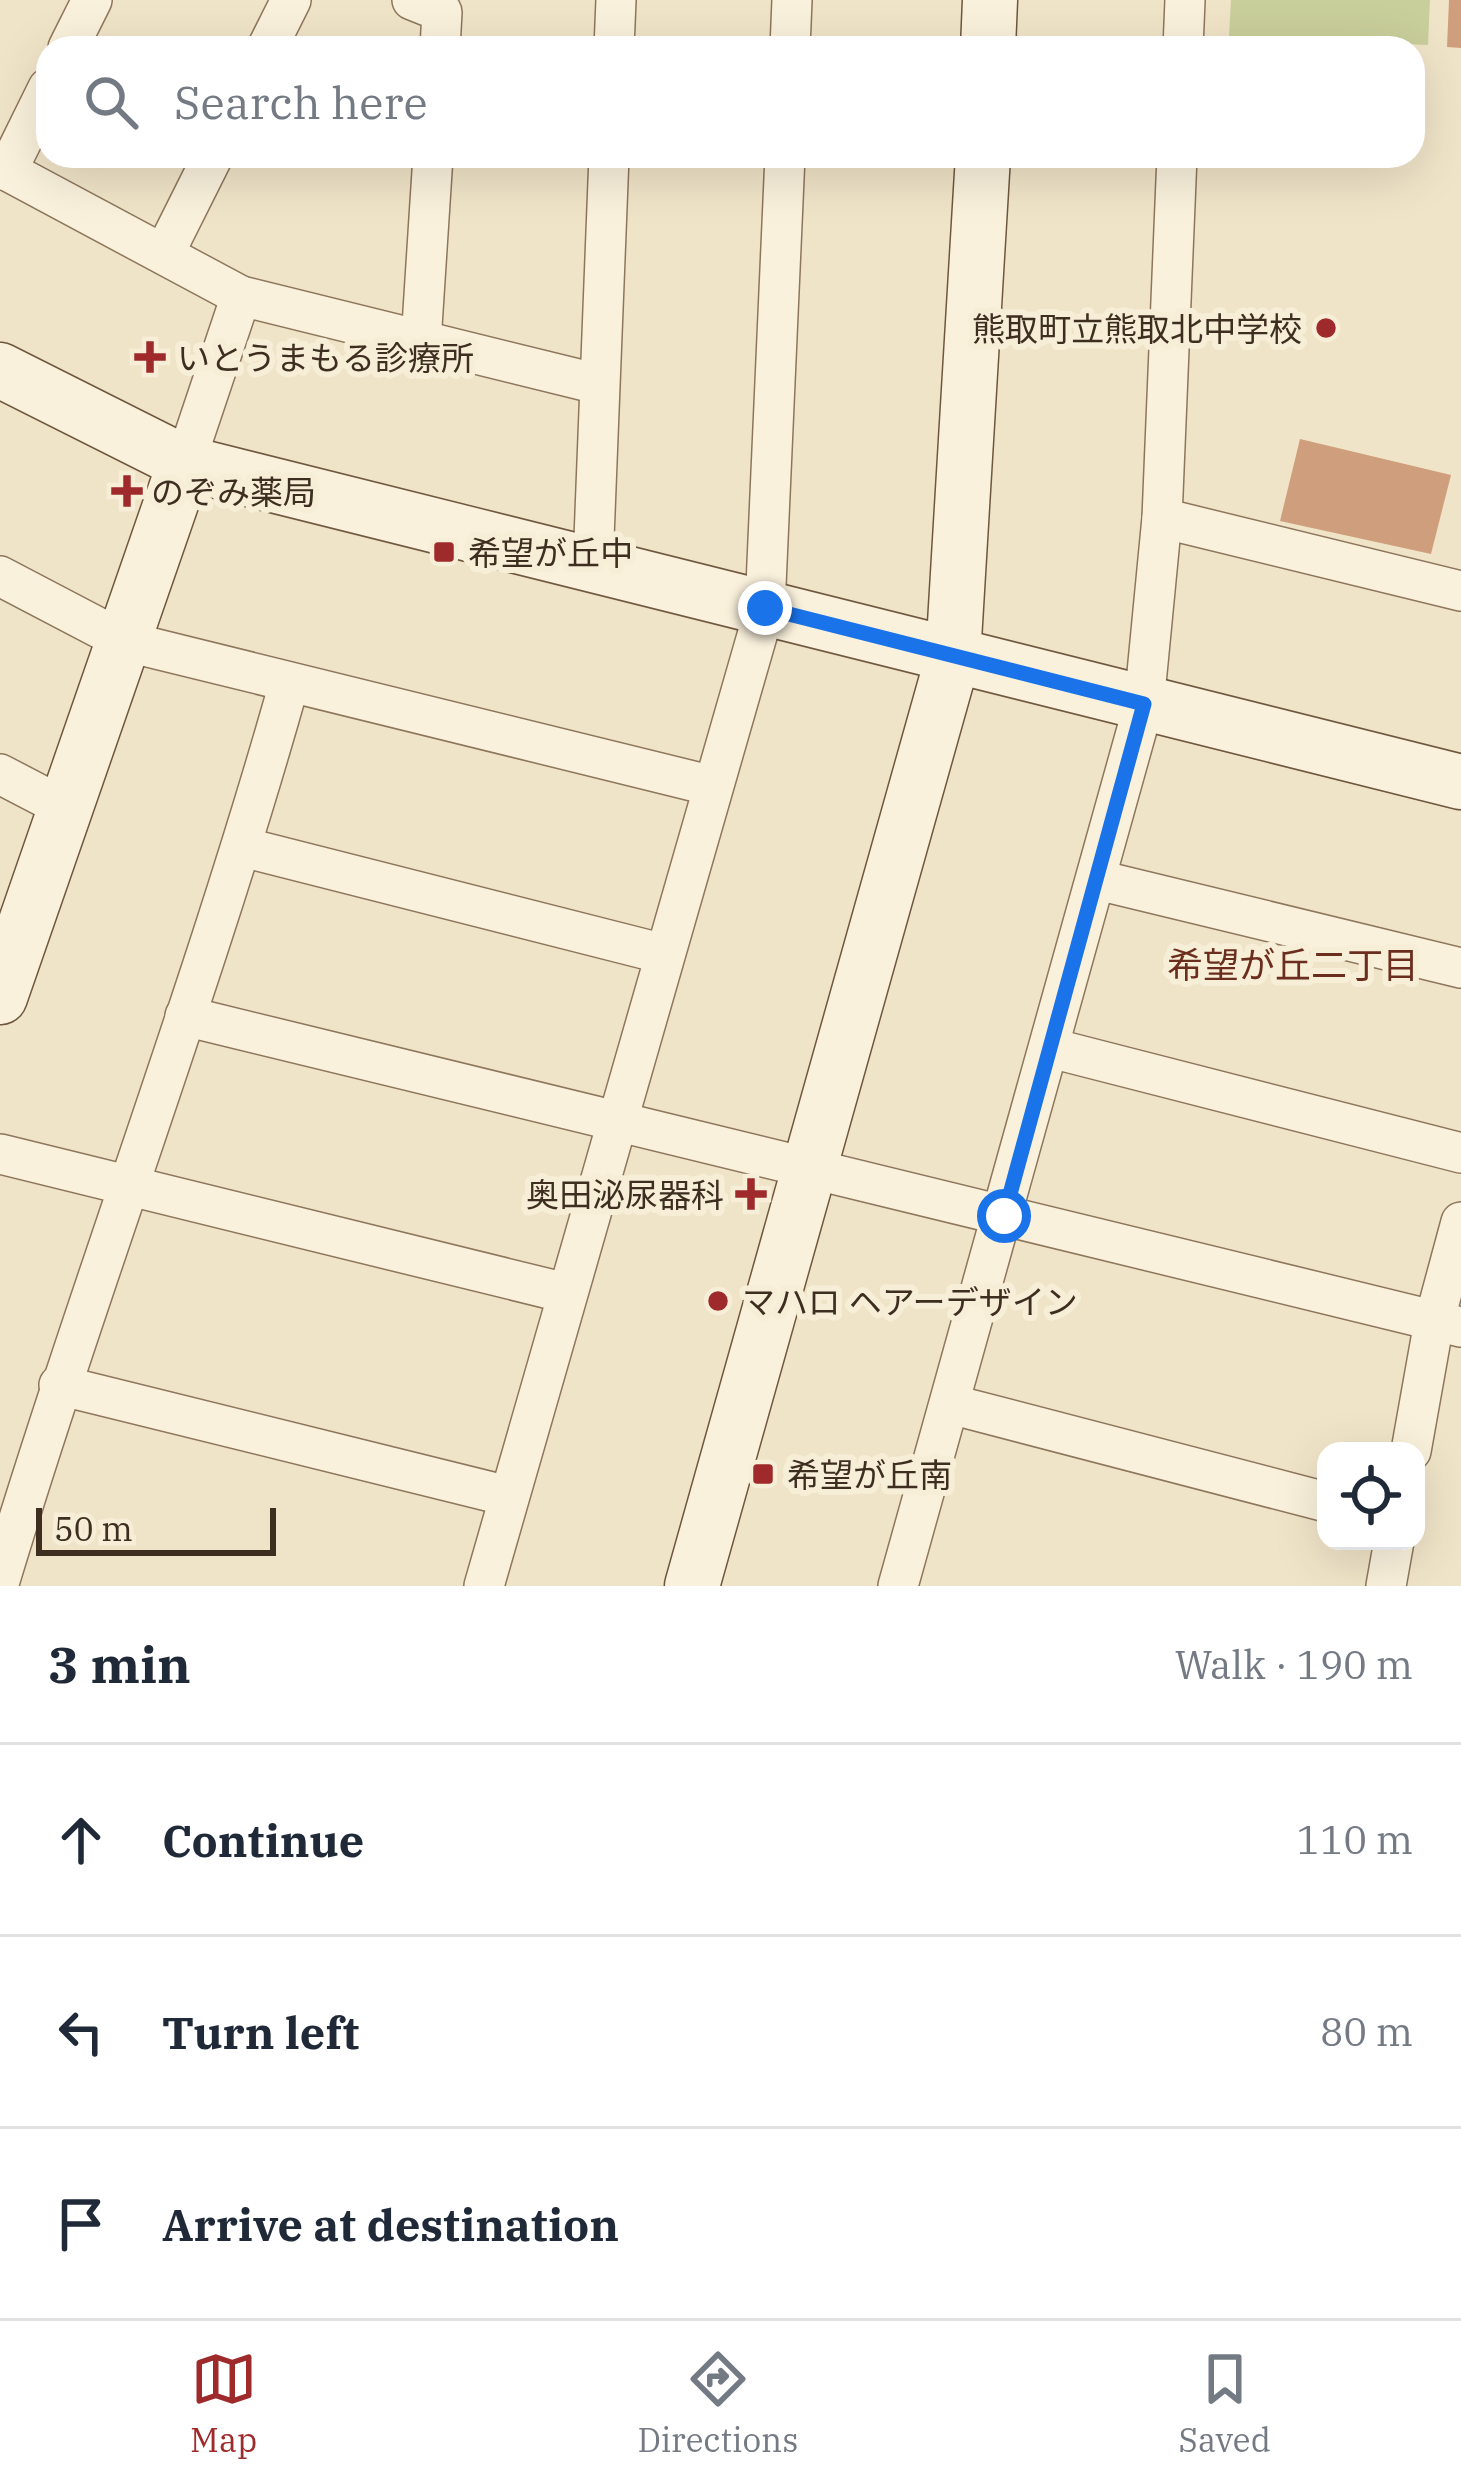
<!DOCTYPE html>
<html lang="en">
<head>
<meta charset="utf-8">
<style>
	:root { --surface:#fff; --page:#f6f6f7; --text:#1f2937; --muted:#747a83; --line:#e0e1e3; --accent:#9e2a2b }
	body { margin:0; font-family:"IBM Plex Serif","Noto Sans JP",serif; background:var(--page); color:var(--text) }
	.controls { position:absolute; right:36px; bottom:36px; display:grid; overflow:hidden; border-radius:24px; box-shadow:0 12px 48px #0002 }
	.controls button { width:108px; height:108px; display:grid; place-items:center; padding:0; border:0; border-bottom:3px solid var(--line); background:var(--surface); color:var(--text); font:60px sans-serif }
	.scale { position:absolute; left:36px; bottom:30px; width:240px; box-sizing:border-box; padding-left:12px; border:6px solid #3d2e20; border-top:0; font-size:33px; line-height:42px; white-space:nowrap; color:#3d2e20; -webkit-text-stroke:9px #f7eed8; paint-order:stroke }
	.stop { position:absolute; width:36px; height:36px; margin:-27px; border:9px solid #1a73e8; border-radius:50%; background:#fff }
	.stop.end { background:#1a73e8; border-color:#fff; box-shadow:0 3px 12px #0008 }
	.list { margin:0; padding:0; list-style:none }
	h2 { display:flex; justify-content:space-between; align-items:center; height:156px; margin:0; padding:0 48px; font-size:51px }
	h2 small { font-size:39px; font-weight:400; color:var(--muted) }
	.list li { display:grid; grid-template-columns:78px 1fr auto; gap:36px; align-items:center; box-sizing:border-box; height:192px; padding:0 48px; border-top:3px solid var(--line) }
	.list b { display:block; font-size:45px; white-space:nowrap }
	.list em { font-size:39px; font-style:normal; color:var(--muted) }
	.icon { flex:none; width:66px; height:66px; fill:none; stroke:currentColor; stroke-width:2; stroke-linecap:round; stroke-linejoin:round }
	.map { position:relative; flex:none; width:1461px; height:1586px; overflow:hidden }
	.search { position:absolute; background:var(--surface); box-shadow:0 12px 48px #0002; left:36px; right:36px; top:36px; height:132px; display:flex; align-items:center; gap:30px; box-sizing:border-box; padding:0 42px; border-radius:36px; color:var(--muted); font-size:45px }
	.sheet { height:732px; background:var(--surface) }
	nav { display:flex; justify-content:space-around; align-items:center; box-sizing:border-box; height:168px; border-top:3px solid var(--line); background:var(--surface); font-size:33px; color:var(--muted) }
	nav a { display:grid; justify-items:center; gap:6px }
	nav .on { color:var(--accent) }
	.map>svg:first-child { display:block }
	.green { fill:#c9cf9b }
	.building { fill:#cf9f7d }
	.lines { fill:none; stroke-linecap:round; stroke-linejoin:round }
	.street-casing { stroke:#8d765c; stroke-width:42 }
	.secondary-casing { stroke:#6f573f; stroke-width:57 }
	.street { stroke:#faf1dc; stroke-width:39 }
	.secondary { stroke:#faf1dc; stroke-width:54 }
	.route { stroke:#1a73e8; stroke-width:15 }
	.poi-dot { fill:#9e2a2b; stroke:#f7eed8; stroke-width:4.5 }
	.labels { text-anchor:middle; dominant-baseline:central; stroke-width:12; stroke-linejoin:round; paint-order:stroke }
	.poi-label { font-size:33px; fill:#3d2e20; stroke:#f7eed8; text-anchor:start }
	.neighbourhood-label { font-size:36px; fill:#6b2e1e; stroke:#f7eed8 }
</style>
</head>
<body>
<div class="map">
<svg width="1461" height="1586" viewBox="0 0 1461 1586">
	<rect width="100%" height="100%" fill="#f0e4c8"/>
	<path class="green" d="M 1231,0 L 1430,0 L 1428,45 L 1229,36 Z"/>
	<g class="building">
		<path d="M 1449,0 L 1461,0 L 1461,48 L 1447,47 Z"/>
		<path d="M 1300,439 L 1451,475 L 1431,554 L 1280,521 Z"/>
	</g>
	<g class="lines">
		<defs>
			<g id="street">
				<path d="M 412,0 L 442,12 L 440,48"/>
				<path d="M 68,48 L 92,0"/>
				<path d="M 267,48 L 291,0"/>
				<path d="M 614,48 L 616,0"/>
				<path d="M 790,48 L 792,0"/>
				<path d="M 1183,48 L 1185,0"/>
				<path d="M 0,167 L 241,296 L 598,384"/>
				<path d="M 7,171 L 48,88"/>
				<path d="M 164,254 L 213,156"/>
				<path d="M 421,342 L 433,156"/>
				<path d="M 185,463 L 241,296"/>
				<path d="M 1162,518 L 1461,591"/>
				<path d="M 593,564 L 609,156"/>
				<path d="M 0,576 L 124,641 L 713,786"/>
				<path d="M 0,774 L 67,809"/>
				<path d="M 243,847 L 664,954"/>
				<path d="M 1098,880 L 1461,968"/>
				<path d="M 185,1016 L 1461,1327"/>
				<path d="M 1051,1048 L 1461,1153"/>
				<path d="M 0,1154 L 566,1293"/>
				<path d="M 59,1385 L 508,1496"/>
				<path d="M 950,1404 L 1326,1502"/>
				<path d="M 1411,1451 L 1434,1322 L 1461,1222"/>
				<path d="M 0,1580 C 91,1280 204,986 289,684"/>
				<path d="M 484,1586 L 765,608 L 785,156"/>
				<path d="M 898,1586 L 1144,704 L 1162,518 L 1177,156"/>
				<path d="M 1386,1586 L 1394,1541"/>
			</g>
			<g id="secondary">
				<path d="M 988,48 L 990,0"/>
				<path d="M 0,370 L 185,463 L 1461,782"/>
				<path d="M 0,997 L 185,463"/>
				<path d="M 692,1586 L 953,657 L 983,156"/>
			</g>
		</defs>
		<use href="#street" class="street-casing"/>
		<use href="#secondary" class="secondary-casing"/>
		<use href="#street" class="street"/>
		<use href="#secondary" class="secondary"/>
	</g>
	<g class="lines">
		<path class="route" d="M 765,608 L 1144,704 L 1004,1216"/>
	</g>
	<g class="poi-dot">
		<circle cx="1326" cy="328" r="12"/>
		<path d="M144 339h12v12h12v12h-12v12h-12v-12h-12v-12h12z"/>
		<path d="M121 473h12v12h12v12h-12v12h-12v-12h-12v-12h12z"/>
		<rect x="432" y="540" width="24" height="24" rx="6"/>
		<path d="M745 1176h12v12h12v12h-12v12h-12v-12h-12v-12h12z"/>
		<circle cx="718" cy="1301" r="12"/>
		<rect x="751" y="1462" width="24" height="24" rx="6"/>
	</g>
	<g class="labels">
		<g class="poi-label">
			<text x="1302" y="328" text-anchor="end">熊取町立熊取北中学校</text>
			<text x="177" y="357">いとうまもる診療所</text>
			<text x="151" y="491">のぞみ薬局</text>
			<text x="468" y="552">希望が丘中</text>
			<text x="724" y="1194" text-anchor="end">奥田泌尿器科</text>
			<text x="742" y="1301">マハロ ヘアーデザイン</text>
			<text x="787" y="1474">希望が丘南</text>
		</g>
		<g class="neighbourhood-label">
			<text x="1293" y="964">希望が丘二丁目</text>
		</g>
	</g>
</svg>
<div class="controls">
<button><svg class="icon" aria-label="locate" viewBox="0 0 24 24"><circle cx="12" cy="12" r="6"/><path d="M12 2v4M12 18v4M2 12h4M18 12h4"/></svg></button>
</div>
<div class="scale">50 m</div>
<div class="stop" style="left:1004px;top:1216px"></div>
<div class="stop end" style="left:765px;top:608px"></div>
<div class="search"><svg class="icon" aria-label="search" viewBox="0 0 24 24"><circle cx="10" cy="10" r="6"/><path d="M15 15l6 6"/></svg>Search here</div>
</div>
<section class="sheet">
<h2>3 min<small>Walk · 190 m</small></h2>
<ul class="list">
<li><svg class="icon" aria-label="ahead" viewBox="0 0 24 24"><path d="M12 20V5M6 11l6-6 6 6"/></svg><div><b>Continue</b></div><em>110 m</em></li>
<li><svg class="icon" aria-label="left" viewBox="0 0 24 24"><path d="M17 20v-9H6M10 6l-5 5 5 5"/></svg><div><b>Turn left</b></div><em>80 m</em></li>
<li><svg class="icon" aria-label="arrive" viewBox="0 0 24 24"><path d="M6 21V4h12l-3 4 3 4H6"/></svg><div><b>Arrive at destination</b></div></li>
</ul>
</section>
<nav>
<a class="on"><svg class="icon" aria-label="map" viewBox="0 0 24 24"><path d="M3 6l6-2 6 2 6-2v14l-6 2-6-2-6 2zM9 4v14M15 6v14"/></svg>Map</a>
<a><svg class="icon" aria-label="directions" viewBox="0 0 24 24"><path d="M12 3l9 9-9 9-9-9zM9 14v-3h6M13 9l2 2-2 2"/></svg>Directions</a>
<a><svg class="icon" aria-label="saved" viewBox="0 0 24 24"><path d="M7 4h10v16l-5-4-5 4z"/></svg>Saved</a>
</nav>
</body>
</html>
